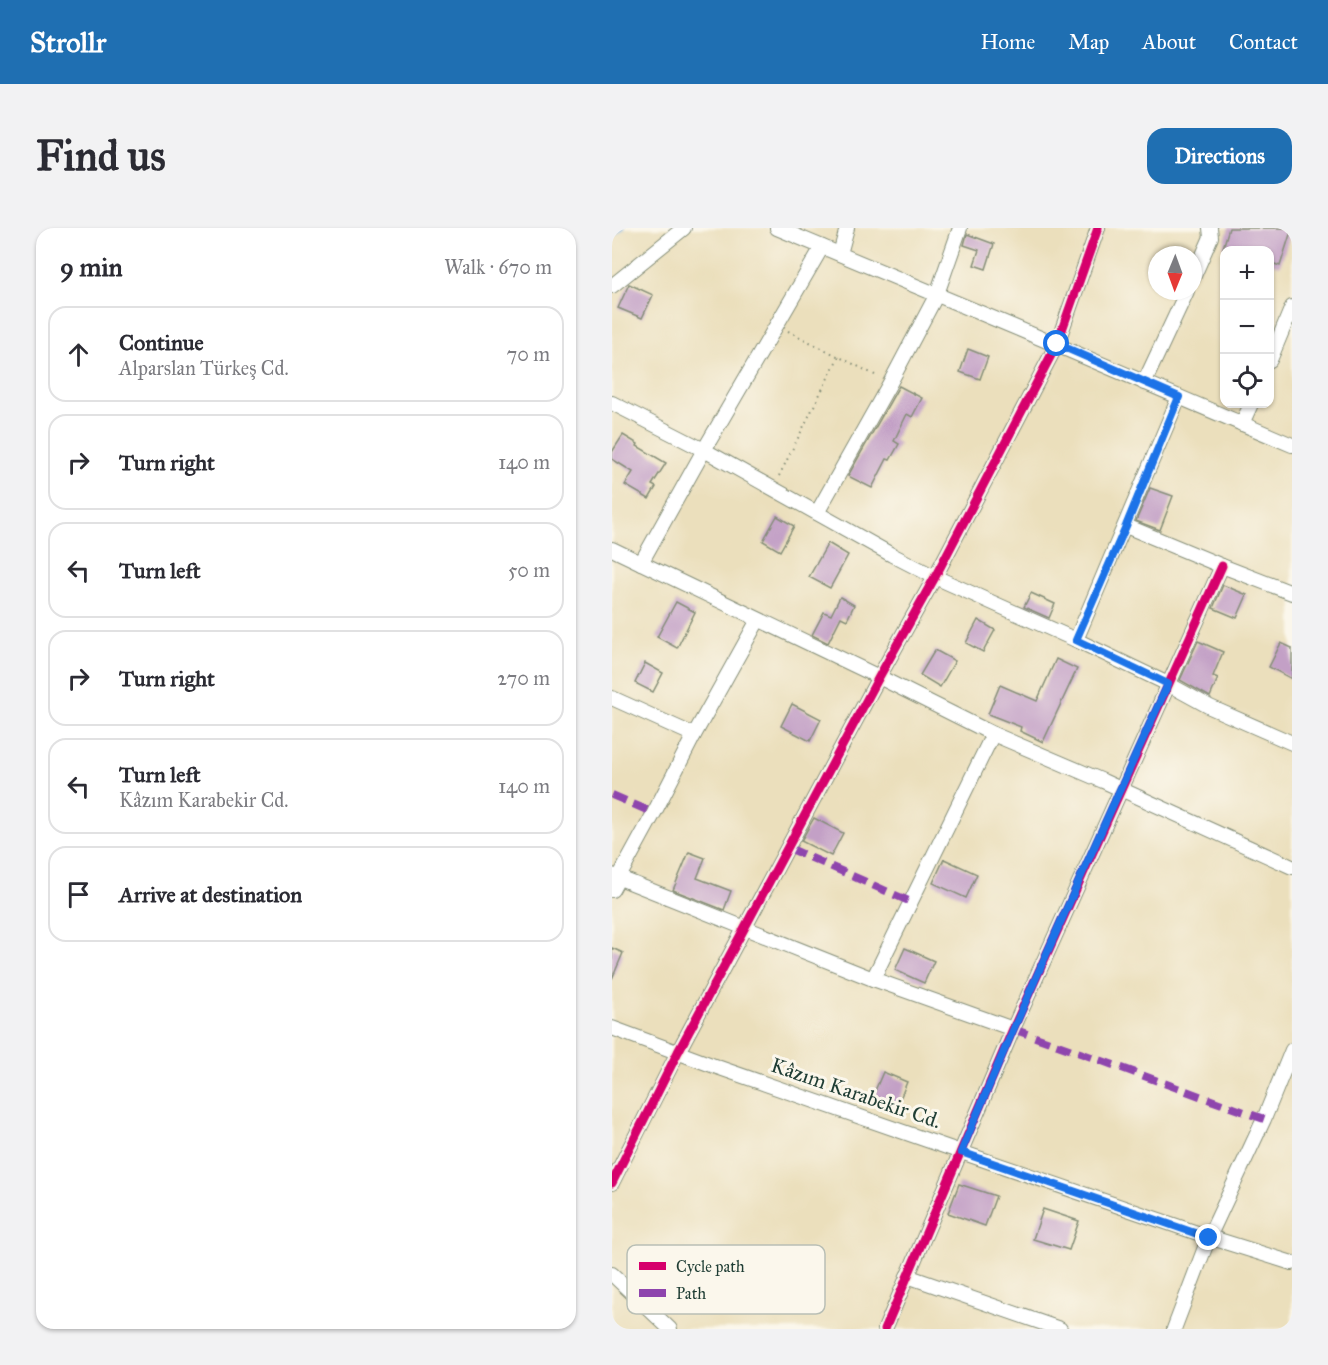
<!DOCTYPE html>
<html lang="en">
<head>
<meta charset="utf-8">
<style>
	:root { --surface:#fff; --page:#f2f2f3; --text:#2b2b33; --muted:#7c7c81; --line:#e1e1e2; --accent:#1f6fb2 }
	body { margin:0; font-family:"IM FELL Great Primer",serif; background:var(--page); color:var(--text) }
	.controls { position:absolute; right:18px; top:18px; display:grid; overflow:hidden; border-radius:12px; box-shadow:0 2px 4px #0004 }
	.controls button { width:54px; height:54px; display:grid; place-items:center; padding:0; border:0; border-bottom:2px solid var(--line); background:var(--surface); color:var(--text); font:30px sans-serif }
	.compass { position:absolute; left:536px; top:18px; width:54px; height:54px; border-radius:50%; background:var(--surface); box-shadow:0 2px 4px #0004; rotate:181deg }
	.stop { position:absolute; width:18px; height:18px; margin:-14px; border:4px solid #1a73e8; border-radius:50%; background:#fff }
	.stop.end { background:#1a73e8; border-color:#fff; box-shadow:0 2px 6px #0008 }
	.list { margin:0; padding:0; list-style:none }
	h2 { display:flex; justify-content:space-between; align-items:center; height:78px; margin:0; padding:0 24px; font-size:26px }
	h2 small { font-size:20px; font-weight:400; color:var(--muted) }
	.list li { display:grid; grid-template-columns:39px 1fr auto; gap:18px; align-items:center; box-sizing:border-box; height:96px; margin:0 12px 12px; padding:0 12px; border:2px solid var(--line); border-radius:18px }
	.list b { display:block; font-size:22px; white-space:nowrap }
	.list p { margin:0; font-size:20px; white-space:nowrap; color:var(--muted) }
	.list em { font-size:20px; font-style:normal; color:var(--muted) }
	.icon { flex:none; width:33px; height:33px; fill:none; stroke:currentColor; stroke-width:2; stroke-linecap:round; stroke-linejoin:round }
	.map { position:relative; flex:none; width:680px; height:1101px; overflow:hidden; border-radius:18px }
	header { display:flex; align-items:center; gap:36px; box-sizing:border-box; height:84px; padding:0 30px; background:var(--accent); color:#fff }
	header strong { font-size:28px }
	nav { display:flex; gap:33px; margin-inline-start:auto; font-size:21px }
	.intro { display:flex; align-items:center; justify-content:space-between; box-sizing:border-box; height:144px; padding:0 36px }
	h1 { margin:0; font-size:42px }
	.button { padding:15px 27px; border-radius:18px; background:var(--accent); color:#fff; font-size:21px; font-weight:700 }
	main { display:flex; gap:36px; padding:0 36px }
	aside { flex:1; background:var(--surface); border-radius:18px; box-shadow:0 2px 4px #0004 }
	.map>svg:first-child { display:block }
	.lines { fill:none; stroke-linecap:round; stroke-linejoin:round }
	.stream { stroke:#7bb8ee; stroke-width:4 }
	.building { fill:#c3a0c6 }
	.minor-casing { stroke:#858e78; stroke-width:16 }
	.path { stroke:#858e78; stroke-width:2; stroke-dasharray:1.5 4.5; stroke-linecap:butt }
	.minor { stroke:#fff; stroke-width:14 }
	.quiet { stroke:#8e44ad; stroke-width:8; stroke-dasharray:15 8; stroke-linecap:butt }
	.cycleway-casing { stroke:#fbf7ec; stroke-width:13 }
	.cycleway { stroke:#d6006c; stroke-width:9 }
	.route { stroke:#1a73e8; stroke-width:8 }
	.labels { text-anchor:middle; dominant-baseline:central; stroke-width:6; stroke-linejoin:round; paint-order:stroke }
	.street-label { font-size:21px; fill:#1f3d34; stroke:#fbf7ec }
	.key { fill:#fbf7ec; stroke:#b9bfb5; stroke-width:1.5 }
	.key-label { font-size:16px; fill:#1f3d34 }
</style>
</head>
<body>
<header>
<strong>Strollr</strong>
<nav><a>Home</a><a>Map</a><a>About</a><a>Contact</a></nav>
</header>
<div class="intro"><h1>Find us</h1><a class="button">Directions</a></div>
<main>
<aside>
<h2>9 min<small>Walk · 670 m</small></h2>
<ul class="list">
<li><svg class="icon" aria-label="ahead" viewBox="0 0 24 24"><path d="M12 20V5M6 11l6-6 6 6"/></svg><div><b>Continue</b><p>Alparslan Türkeş Cd.</p></div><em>70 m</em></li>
<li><svg class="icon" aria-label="right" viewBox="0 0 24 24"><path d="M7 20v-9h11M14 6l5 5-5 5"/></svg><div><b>Turn right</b></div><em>140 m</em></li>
<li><svg class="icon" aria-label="left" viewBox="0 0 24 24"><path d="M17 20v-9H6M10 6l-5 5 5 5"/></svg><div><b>Turn left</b></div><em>50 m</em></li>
<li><svg class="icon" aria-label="right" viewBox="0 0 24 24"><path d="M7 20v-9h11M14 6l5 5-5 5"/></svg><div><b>Turn right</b></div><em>270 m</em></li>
<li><svg class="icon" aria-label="left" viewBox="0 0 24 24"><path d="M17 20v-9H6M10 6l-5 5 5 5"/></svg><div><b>Turn left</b><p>Kâzım Karabekir Cd.</p></div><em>140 m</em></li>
<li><svg class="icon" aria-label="arrive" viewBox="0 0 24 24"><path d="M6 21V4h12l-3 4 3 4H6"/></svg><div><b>Arrive at destination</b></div></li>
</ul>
</aside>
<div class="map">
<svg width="680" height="1101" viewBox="0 0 680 1101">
	<rect width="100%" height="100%" fill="#fbf7ec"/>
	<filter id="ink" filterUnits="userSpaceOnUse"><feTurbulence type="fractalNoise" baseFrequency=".0167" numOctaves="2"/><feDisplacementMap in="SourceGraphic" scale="12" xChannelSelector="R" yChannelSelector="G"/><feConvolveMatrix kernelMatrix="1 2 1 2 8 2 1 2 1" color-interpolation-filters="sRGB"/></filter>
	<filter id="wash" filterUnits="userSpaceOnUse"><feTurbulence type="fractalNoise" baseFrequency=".008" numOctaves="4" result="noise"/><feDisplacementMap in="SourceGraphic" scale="24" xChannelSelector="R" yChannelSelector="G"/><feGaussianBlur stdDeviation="1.35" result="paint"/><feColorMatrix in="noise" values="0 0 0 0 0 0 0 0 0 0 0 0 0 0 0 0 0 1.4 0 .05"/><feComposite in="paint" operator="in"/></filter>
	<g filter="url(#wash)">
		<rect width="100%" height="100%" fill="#ebdfbc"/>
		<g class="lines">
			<path class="stream" d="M 0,8 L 10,0"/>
		</g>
		<g id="blocks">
			<g class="building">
				<path d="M 617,0 L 680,0 L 668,38 L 657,34 L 657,22 L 620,22 L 611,20 Z"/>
				<path d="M 355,6 L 382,16 L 374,41 L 362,37 L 367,22 L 352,17 Z"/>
				<path d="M 17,56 L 41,67 L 30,90 L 6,80 Z"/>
				<path d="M 356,121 L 376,129 L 368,151 L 348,144 Z"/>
				<path d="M 287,158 L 310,170 L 300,189 L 295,186 L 282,213 L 287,216 L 278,232 L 275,231 L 260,260 L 236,248 Z"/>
				<path d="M 11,207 L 26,216 L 25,218 L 54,235 L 40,257 L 44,259 L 37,271 L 13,257 L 21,244 L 0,231 L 0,224 Z"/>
				<path d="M 538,260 L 561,268 L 548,302 L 524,293 Z"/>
				<path d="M 165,288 L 182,298 L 168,323 L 151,313 Z"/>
				<path d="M 216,315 L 236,327 L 218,360 L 197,349 Z"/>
				<path d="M 611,357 L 635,367 L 625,390 L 601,380 Z"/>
				<path d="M 419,365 L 443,376 L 437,390 L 412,379 Z"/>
				<path d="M 228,369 L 242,377 L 235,392 L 229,389 L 216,415 L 200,407 L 212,384 L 219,387 Z"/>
				<path d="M 64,374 L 83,384 L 65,420 L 45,409 Z"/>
				<path d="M 366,392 L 383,402 L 371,424 L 354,415 Z"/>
				<path d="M 586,413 L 611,424 L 601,448 L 606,450 L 598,469 L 568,452 Z"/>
				<path d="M 669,415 L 680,420 L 680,451 L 657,439 Z"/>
				<path d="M 323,422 L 343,433 L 328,459 L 308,447 Z"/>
				<path d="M 444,431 L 465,441 L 431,514 L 408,503 L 409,499 L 376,486 L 388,457 L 425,473 Z"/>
				<path d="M 33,435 L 51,445 L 41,464 L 23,455 Z"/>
				<path d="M 180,476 L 209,491 L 198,513 L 169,498 Z"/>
				<path d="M 202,590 L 231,605 L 219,628 L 189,613 Z"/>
				<path d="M 77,624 L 93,630 L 85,650 L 119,663 L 112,682 L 61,662 Z"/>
				<path d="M 332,631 L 365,646 L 354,670 L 321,655 Z"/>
				<path d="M 0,720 L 11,725 L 0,751 Z"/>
				<path d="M 293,720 L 322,733 L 312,755 L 283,742 Z"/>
				<path d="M 271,844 L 295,854 L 283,883 L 259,872 Z"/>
				<path d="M 347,956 L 384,968 L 373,998 L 336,985 Z"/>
				<path d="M 431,981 L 467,993 L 457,1022 L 421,1011 Z"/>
			</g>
		</g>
	</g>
	<g filter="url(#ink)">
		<use href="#blocks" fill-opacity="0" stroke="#858e78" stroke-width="1.5"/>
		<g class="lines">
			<defs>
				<g id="minor">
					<path d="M 165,0 C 337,71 509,144 680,217"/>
					<path d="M 228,26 L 235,0"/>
					<path d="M 581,50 L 599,9 L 598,0"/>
					<path d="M 0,58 L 72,0"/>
					<path d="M 658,132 L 680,79"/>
					<path d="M 532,155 L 575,63"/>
					<path d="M 0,175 L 92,222 L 280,327 L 323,349 L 464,412 L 556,456 L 598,479 L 680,515"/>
					<path d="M 630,196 L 639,176"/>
					<path d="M 205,285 L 278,155 L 325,66 L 348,0"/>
					<path d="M 514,298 L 610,338 L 680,365"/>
					<path d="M 0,321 L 267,449 L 381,506 L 491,553 L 680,639"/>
					<path d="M 29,335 L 92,222 L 210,19"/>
					<path d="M 464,412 L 567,169"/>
					<path d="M 0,470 L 82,507"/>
					<path d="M 0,647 L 261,751 L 401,801"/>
					<path d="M 0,662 L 42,585 L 82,507 L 146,392"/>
					<path d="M 261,751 L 381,506"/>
					<path d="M 0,800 L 105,839 L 349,924 L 597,1009 L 680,1035"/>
					<path d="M 0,955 L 66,824 L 267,449 L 323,349 L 445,116 L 486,0"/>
					<path d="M 0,1046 L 58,1101"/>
					<path d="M 295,1048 L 448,1101"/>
					<path d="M 273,1101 L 401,801 L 610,338"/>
					<path d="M 562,1101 L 597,1009 L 652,891 L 680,822"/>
				</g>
			</defs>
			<use href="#minor" class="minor-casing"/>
			<g class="path">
				<path d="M 176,103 L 267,149"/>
				<path d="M 167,248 L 227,128"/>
			</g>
			<use href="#minor" class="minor"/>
			<g class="quiet">
				<path d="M 0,567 L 42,585"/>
				<path d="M 177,620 L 299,674"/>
				<path d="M 401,801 L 652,891"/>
			</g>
			<defs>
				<g id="cycleway">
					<path d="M 0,955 L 66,824 L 267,449 L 323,349 L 445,116 L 486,0"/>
					<path d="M 273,1101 L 401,801 L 610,338"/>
				</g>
			</defs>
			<use href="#cycleway" class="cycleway-casing"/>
			<use href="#cycleway" class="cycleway"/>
		</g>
	</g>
	<g class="lines" filter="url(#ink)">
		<path class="route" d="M 445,116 L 567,169 L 514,298 L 464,412 L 556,456 C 485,611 415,767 349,924 L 597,1010"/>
	</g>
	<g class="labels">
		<g class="street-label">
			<text transform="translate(244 865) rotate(19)">Kâzım Karabekir Cd.</text>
		</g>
	</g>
	<rect x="15" y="1017" width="198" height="69" rx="9" class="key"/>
	<rect x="27" y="1034" width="27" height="8" fill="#d6006c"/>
	<rect x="27" y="1061" width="27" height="8" fill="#8e44ad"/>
	<g class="key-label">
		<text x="64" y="1044">Cycle path</text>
		<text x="64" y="1071">Path</text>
	</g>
</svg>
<div class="controls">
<button>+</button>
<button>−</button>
<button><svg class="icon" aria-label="locate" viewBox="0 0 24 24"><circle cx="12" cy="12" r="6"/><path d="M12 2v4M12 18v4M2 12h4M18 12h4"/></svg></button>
</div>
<svg class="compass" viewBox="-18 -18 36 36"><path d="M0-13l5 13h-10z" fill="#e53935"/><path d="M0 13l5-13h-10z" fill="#7c7c81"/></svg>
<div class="stop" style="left:445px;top:116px"></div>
<div class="stop end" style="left:597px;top:1010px"></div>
</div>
</main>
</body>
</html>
